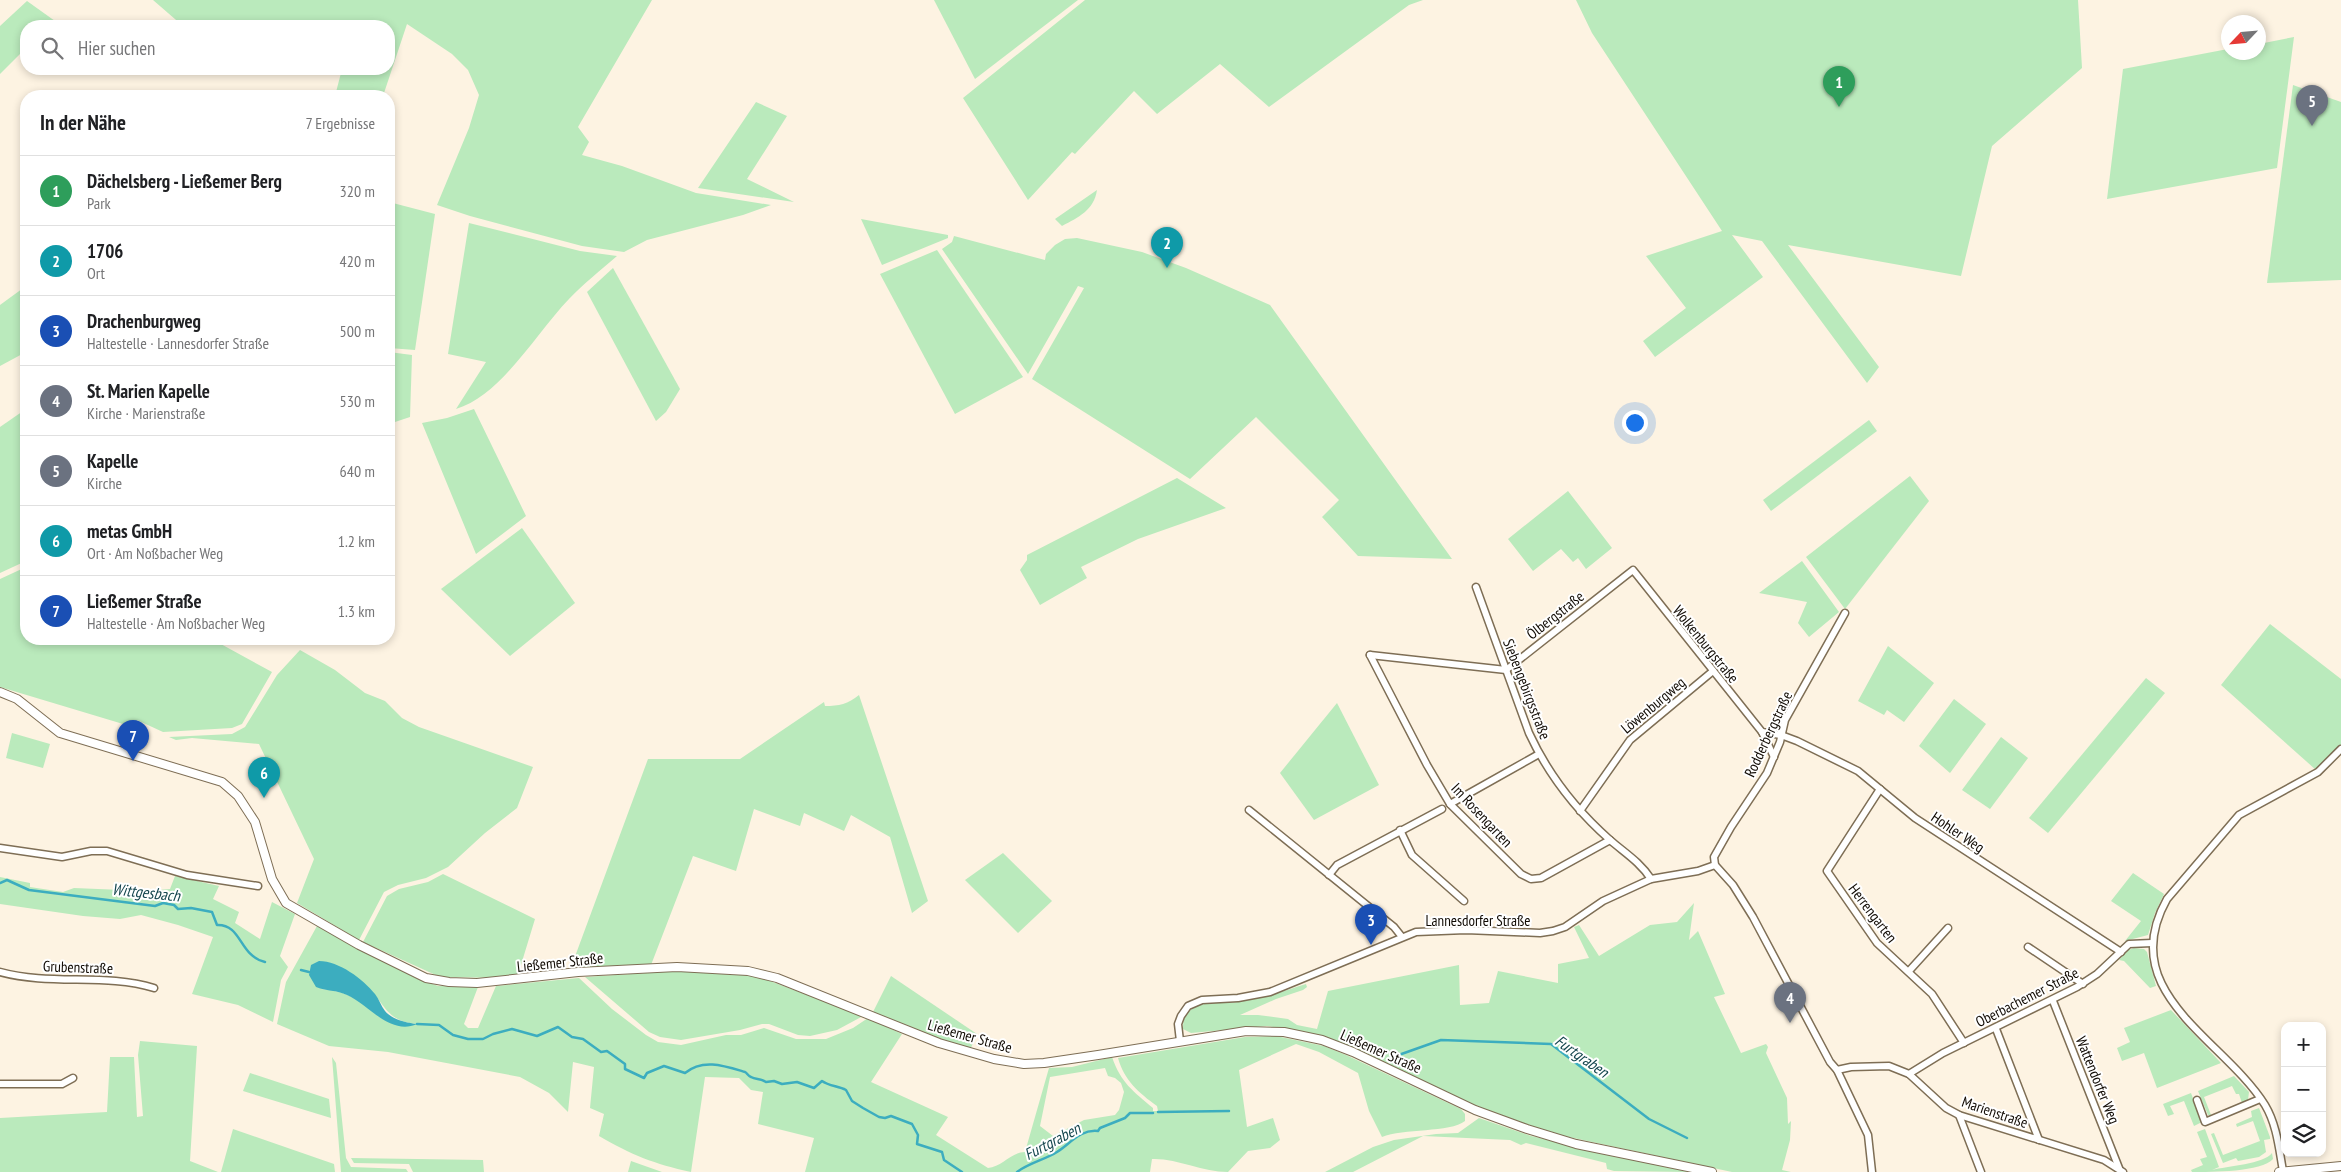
<!DOCTYPE html>
<html lang="de">
<head>
<meta charset="utf-8">
<style>
	:root { --surface:#fff; --page:#f6f6f6; --text:#202124; --muted:#757577; --line:#e0e0e0; --accent:#db2777 }
	body { margin:0; font-family:"PT Sans Narrow",sans-serif; background:var(--page); color:var(--text) }
	.controls { position:absolute; right:15px; bottom:15px; display:grid; overflow:hidden; border-radius:10px; box-shadow:0 2px 8px #0003 }
	.controls button { width:45px; height:45px; display:grid; place-items:center; padding:0; border:0; border-bottom:1px solid var(--line); background:var(--surface); color:var(--text); font:25px sans-serif }
	.compass { position:absolute; left:2221px; top:15px; width:45px; height:45px; border-radius:50%; background:var(--surface); box-shadow:0 2px 8px #0003; rotate:244deg }
	.you { position:absolute; left:1634px; top:422px; width:18px; height:18px; margin:-12px; border:4px solid #fff; border-radius:50%; background:#1a73e8; box-shadow:0 0 0 8px #1a73e833 }
	.badge { display:grid; place-items:center; width:32px; height:32px; border-radius:50%; background:var(--accent); color:#fff; font-size:16px; font-weight:700 }
	.pin { position:absolute; translate:-50% -41px; filter:drop-shadow(0 1px 2px #0008) }
	.pin::after { content:''; position:absolute; top:26px; width:18px; height:15px; background:inherit; clip-path:polygon(0 0,100% 0,50% 100%) }
	.list { margin:0; padding:0; list-style:none }
	h2 { display:flex; justify-content:space-between; align-items:center; height:65px; margin:0; padding:0 20px; font-size:21px }
	h2 small { font-size:16px; font-weight:400; color:var(--muted) }
	.list li { display:grid; grid-template-columns:32px 1fr auto; gap:15px; align-items:center; box-sizing:border-box; height:70px; padding:0 20px; border-top:1px solid var(--line) }
	.list b { display:block; font-size:19px; white-space:nowrap }
	.list p { margin:0; font-size:16px; white-space:nowrap; color:var(--muted) }
	.list em { font-size:16px; font-style:normal; color:var(--muted) }
	.icon { flex:none; width:28px; height:28px; fill:none; stroke:currentColor; stroke-width:2; stroke-linecap:round; stroke-linejoin:round }
	.map { position:relative; flex:none; width:2341px; height:1172px; overflow:hidden }
	.search { position:absolute; background:var(--surface); box-shadow:0 2px 8px #0003; left:20px; top:20px; width:375px; height:55px; display:flex; align-items:center; gap:12px; box-sizing:border-box; padding:0 18px; border-radius:20px; color:var(--muted); font-size:19px }
	.panel { position:absolute; background:var(--surface); box-shadow:0 2px 8px #0003; left:20px; top:90px; width:375px; height:555px; border-radius:20px }
	.map>svg:first-child { display:block }
	.green { fill:#baeabc; fill-rule:evenodd }
	.water { fill:#3cadbf }
	.lines { fill:none; stroke-linecap:round; stroke-linejoin:round }
	.stream { stroke:#3cadbf; stroke-width:2.5 }
	.minor-casing { stroke:#7e6e55; stroke-width:9 }
	.tertiary-casing { stroke:#7e6e55; stroke-width:10 }
	.minor { stroke:#fff; stroke-width:6 }
	.tertiary { stroke:#fff; stroke-width:8 }
	.labels { text-anchor:middle; dominant-baseline:central; stroke-width:4; stroke-linejoin:round; paint-order:stroke }
	.street-label { font-size:15px; fill:#100a03; stroke:#fff }
	.water-label { font-size:16px; font-style:italic; fill:#15464e; stroke:#fff }
</style>
</head>
<body>
<div class="map">
<svg width="2341" height="1172" viewBox="0 0 2341 1172">
	<rect width="100%" height="100%" fill="#fdf3e2"/>
	<g class="green">
		<path d="M 153,0 L 652,0 L 578,127 L 589,142 L 582,155 L 622,166 L 696,193 L 771,205 L 743,215 L 647,240 L 624,252 L 582,246 L 470,216 L 437,205 L 469,128 L 479,95 L 468,70 L 452,54 L 407,24 L 383,96 L 335,96 L 342,69 L 389,69 L 389,26 L 183,26 Z"/>
		<path d="M 934,0 L 1078,0 L 975,79 Z"/>
		<path d="M 1085,0 L 1423,0 L 1409,5 L 1269,107 L 1220,64 L 1157,114 L 1134,91 L 1075,154 L 1072,152 L 1028,200 L 963,98 Z"/>
		<path d="M 1576,0 L 2078,0 L 2082,68 L 1992,146 L 1961,276 L 1788,245 L 1879,367 L 1867,383 L 1762,241 L 1732,235 L 1763,277 L 1655,357 L 1643,341 L 1686,308 L 1646,256 L 1722,231 L 1592,33 Z"/>
		<path d="M 27,1 L 55,21 L 49,26 L 26,26 L 26,48 L 0,74 L 0,26 Z"/>
		<path d="M 2294,37 L 2277,168 L 2107,199 L 2123,69 L 2228,49 L 2228,52 L 2258,52 L 2259,44 Z"/>
		<path d="M 2293,85 L 2341,102 L 2341,280 L 2267,283 Z"/>
		<path d="M 756,102 L 787,116 L 747,179 L 794,202 L 698,188 Z"/>
		<path d="M 1097,190 C 1094,210 1079,217 1062,226 L 1055,219 Z"/>
		<path d="M 389,202 L 435,214 L 415,350 L 389,348 Z"/>
		<path d="M 861,219 L 948,235 L 948,238 L 882,265 Z"/>
		<path d="M 469,223 L 580,251 L 617,256 C 601,270 583,284 569,299 C 536,333 501,396 456,409 L 486,362 L 448,354 Z"/>
		<path d="M 954,236 L 1045,260 L 1046,254 L 1055,245 L 1065,239 L 1077,238 L 1142,252 L 1186,268 L 1270,305 L 1452,559 L 1358,556 L 1322,517 L 1339,500 L 1256,417 L 1190,479 L 1032,379 L 1084,288 L 1078,286 L 1028,374 L 942,249 L 952,242 Z"/>
		<path d="M 937,250 L 1023,377 L 955,414 L 880,274 Z"/>
		<path d="M 613,268 L 680,389 L 666,412 L 656,421 L 587,292 Z"/>
		<path d="M 26,286 L 26,352 L 0,366 L 0,305 Z"/>
		<path d="M 389,352 L 412,355 L 410,417 L 389,424 Z"/>
		<path d="M 26,409 L 26,561 L 0,573 L 0,427 Z"/>
		<path d="M 474,409 L 526,516 L 476,554 L 422,423 L 447,418 Z"/>
		<path d="M 1869,420 L 1877,431 L 1771,511 L 1763,500 Z"/>
		<path d="M 1910,476 L 1929,501 L 1845,609 L 1806,557 Z"/>
		<path d="M 1177,478 L 1226,508 L 1138,539 L 1081,567 L 1087,578 L 1040,605 L 1020,570 L 1027,560 L 1027,555 Z"/>
		<path d="M 1568,491 L 1612,548 L 1586,569 L 1578,558 L 1573,562 L 1561,549 L 1533,571 L 1508,539 Z"/>
		<path d="M 522,528 L 575,603 L 510,656 L 441,589 Z"/>
		<path d="M 1802,561 L 1839,612 L 1809,637 L 1798,623 L 1807,602 L 1759,593 Z"/>
		<path d="M 26,567 L 26,639 L 216,639 L 219,643 L 272,672 L 242,724 L 232,728 L 163,732 L 137,720 L 133,727 L 0,687 L 0,579 Z"/>
		<path d="M 2270,624 L 2341,679 L 2341,746 L 2316,770 L 2221,685 Z"/>
		<path d="M 1888,646 L 1934,683 L 1904,722 L 1887,710 L 1884,715 L 1858,701 Z"/>
		<path d="M 300,650 L 335,670 L 365,693 L 385,701 L 402,718 L 419,727 L 533,767 L 517,808 L 485,833 L 448,867 L 426,878 L 398,885 L 384,892 L 359,940 L 297,903 L 314,859 L 259,744 L 192,738 L 176,740 L 169,737 L 232,734 L 245,727 L 277,675 Z"/>
		<path d="M 2146,678 L 2165,693 L 2048,833 L 2029,818 Z"/>
		<path d="M 859,695 L 928,901 L 912,913 L 890,837 L 851,815 L 844,831 L 804,813 L 800,826 L 754,809 L 736,871 L 693,856 L 651,965 L 570,970 L 648,759 L 740,759 L 824,702 L 825,706 C 839,706 848,704 859,695 Z"/>
		<path d="M 1954,699 L 1986,724 L 1950,773 L 1919,746 Z"/>
		<path d="M 1337,703 L 1379,785 L 1314,820 L 1280,773 Z"/>
		<path d="M 12,733 L 50,744 L 43,768 L 6,758 Z"/>
		<path d="M 2001,737 L 2028,758 L 1990,809 L 1962,790 Z"/>
		<path d="M 1003,853 L 1052,901 L 1018,933 L 965,880 Z"/>
		<path d="M 2133,873 L 2164,894 L 2155,913 L 2148,935 L 2125,941 L 2141,921 L 2111,901 Z"/>
		<path d="M 443,874 L 535,919 L 517,978 L 440,977 L 363,942 L 387,896 L 399,889 L 428,882 Z"/>
		<path d="M 175,876 L 219,886 L 213,899 L 239,912 L 235,923 L 260,939 L 272,902 L 295,914 L 280,956 L 288,967 L 281,980 L 273,1022 L 238,1005 L 192,994 L 213,937 L 178,925 L 141,915 L 120,919 L 83,916 L 0,904 L 0,877 L 30,883 L 30,887 L 63,892 L 74,888 L 146,891 L 170,889 Z"/>
		<path d="M 1694,903 L 1689,940 L 1698,931 L 1725,994 L 1714,997 L 1741,1053 L 1766,1044 L 1768,1047 L 1766,1053 L 1787,1098 L 1788,1124 L 1791,1121 L 1790,1140 L 1782,1170 L 1791,1172 L 1732,1172 L 1555,1134 L 1507,1119 L 1467,1102 L 1356,1049 L 1307,1032 L 1267,1026 L 1191,1033 L 1183,1029 C 1183,1020 1184,1014 1192,1009 C 1205,1000 1223,1004 1238,1002 C 1261,999 1284,991 1306,984 L 1307,987 L 1303,990 L 1276,999 L 1240,1015 L 1258,1015 L 1288,1019 L 1297,1025 L 1317,1029 L 1328,991 L 1459,965 L 1460,1005 L 1489,1003 L 1498,971 L 1558,983 L 1558,964 L 1589,958 L 1574,927 L 1579,925 L 1599,956 L 1650,925 L 1677,922 Z"/>
		<path d="M 317,926 L 414,977 L 438,986 L 478,987 L 464,1024 L 468,1028 L 478,1028 L 496,986 L 579,978 L 612,1009 L 646,1035 L 658,1042 L 681,1045 L 726,1035 L 741,1035 L 764,1028 L 796,1039 L 826,1039 L 853,1028 L 868,1018 L 902,1034 L 871,1082 L 948,1117 L 936,1135 L 988,1168 C 1002,1167 1011,1152 1025,1152 L 1049,1068 L 1072,1067 L 1112,1057 C 1121,1083 1133,1091 1153,1108 L 1153,1111 L 1158,1111 L 1157,1106 C 1139,1093 1124,1080 1118,1058 L 1245,1037 L 1276,1036 L 1324,1046 L 1346,1055 L 1461,1109 L 1465,1114 L 1465,1121 C 1450,1133 1403,1128 1382,1137 L 1369,1111 L 1358,1073 L 1319,1052 L 1296,1044 L 1239,1070 L 1247,1127 L 1273,1118 L 1280,1140 L 1270,1148 L 1248,1151 L 1228,1172 C 1202,1172 1177,1158 1152,1159 L 1150,1172 L 805,1172 L 814,1138 L 758,1124 L 763,1092 L 751,1090 L 739,1078 L 705,1077 L 691,1172 C 654,1164 632,1155 599,1136 L 604,1114 L 590,1108 L 594,1067 L 573,1062 L 568,1112 L 549,1093 L 520,1077 L 388,1052 L 329,1046 L 277,1024 L 286,982 ZM 363,984 C 386,1000 382,1020 416,1024 C 387,1030 376,1012 354,998 C 343,992 333,990 321,989 ZM 1105,1068 L 1108,1076 L 1115,1078 L 1121,1083 L 1124,1092 L 1119,1110 L 1115,1115 L 1084,1120 L 1053,1136 L 1040,1126 L 1050,1077 Z"/>
		<path d="M 2134,948 L 2144,949 L 2147,952 L 2156,986 L 2150,988 L 2124,961 L 2119,960 L 2128,950 Z"/>
		<path d="M 677,971 L 757,976 L 863,1016 L 837,1030 L 810,1036 L 798,1035 L 769,1024 L 762,1024 L 740,1030 L 681,1040 L 660,1037 L 649,1032 L 585,977 Z"/>
		<path d="M 891,976 L 977,1034 L 970,1050 L 939,1042 L 872,1014 Z"/>
		<path d="M 2171,1010 L 2221,1063 L 2157,1088 L 2144,1053 L 2122,1061 L 2117,1048 L 2130,1042 L 2124,1028 Z"/>
		<path d="M 140,1041 L 197,1046 L 190,1161 L 218,1172 L 0,1172 L 0,1118 L 107,1112 L 110,1057 L 134,1057 L 137,1117 L 143,1116 L 138,1055 Z"/>
		<path d="M 332,1057 L 336,1063 L 346,1158 L 351,1167 L 406,1169 L 408,1172 L 341,1172 Z"/>
		<path d="M 250,1073 L 329,1099 L 331,1118 L 243,1091 Z"/>
		<path d="M 2234,1076 L 2249,1092 L 2248,1100 L 2242,1103 L 2239,1094 L 2236,1094 L 2232,1086 L 2204,1097 L 2211,1115 L 2208,1115 L 2198,1091 Z"/>
		<path d="M 2191,1093 L 2202,1122 L 2194,1126 L 2184,1101 L 2170,1106 L 2174,1114 L 2168,1116 L 2163,1104 Z"/>
		<path d="M 2259,1108 L 2270,1137 L 2270,1139 L 2264,1140 L 2266,1152 L 2259,1157 L 2238,1161 L 2236,1158 L 2223,1163 L 2211,1134 L 2214,1133 L 2223,1155 L 2260,1141 L 2253,1121 L 2237,1127 L 2236,1124 L 2252,1117 L 2251,1111 Z"/>
		<path d="M 1479,1118 L 1531,1136 L 1690,1172 L 1614,1171 L 1607,1169 L 1606,1163 L 1526,1143 L 1521,1145 L 1510,1140 L 1423,1136 L 1353,1172 L 1325,1172 L 1373,1147 L 1394,1140 L 1436,1134 L 1458,1133 Z"/>
		<path d="M 233,1129 L 334,1164 L 335,1172 L 221,1172 Z"/>
		<path d="M 2205,1129 L 2219,1167 L 2212,1170 C 2227,1166 2264,1164 2272,1153 L 2273,1159 C 2262,1172 2211,1172 2192,1172 L 2191,1170 L 2203,1165 L 2200,1159 L 2207,1157 L 2197,1132 Z"/>
		<path d="M 351,1158 L 483,1160 L 484,1172 L 413,1172 L 409,1164 L 354,1163 Z"/>
		<path d="M 631,1161 L 662,1172 L 628,1172 Z"/>
	</g>
	<path class="water" d="M 319,961 C 339,961 363,979 375,994 C 379,999 381,1006 385,1011 C 391,1019 407,1023 417,1024 C 390,1036 368,1004 347,995 C 337,990 325,991 316,987 L 309,975 L 311,965 Z"/>
	<g class="lines">
		<g class="stream">
			<path d="M 0,883 L 7,880 L 29,890 L 155,906 L 163,903 L 174,905 L 178,909 L 191,908 L 212,912 L 217,925 C 242,924 239,956 265,962"/>
			<path d="M 301,970 L 309,972"/>
			<path d="M 417,1024 L 439,1025 L 453,1035 L 468,1039 L 483,1039 L 493,1034 L 512,1029 L 537,1036 L 558,1027 L 572,1037 L 583,1039 L 601,1052 L 607,1051 L 625,1064 L 625,1069 L 644,1078 L 647,1073 L 664,1066 L 685,1073 C 703,1058 725,1066 745,1072 C 747,1073 748,1076 751,1077 C 756,1080 760,1078 766,1082 L 774,1081 L 782,1084 L 797,1082 L 814,1088 L 822,1081 C 829,1086 838,1086 846,1090 L 852,1101 L 863,1108 L 879,1117 L 885,1118 L 891,1116 L 912,1124 L 918,1135 L 917,1144 L 942,1152 L 944,1160 L 962,1172"/>
			<path d="M 1393,1057 L 1441,1040 L 1551,1044 L 1649,1119 L 1687,1138"/>
			<path d="M 1158,1112 L 1229,1111"/>
			<path d="M 1017,1172 C 1029,1163 1044,1160 1057,1152 C 1070,1144 1080,1129 1098,1131 L 1100,1128 L 1125,1118 L 1130,1113 L 1153,1113"/>
		</g>
		<defs>
			<g id="minor">
				<path d="M 1476,587 L 1529,733 C 1548,774 1576,810 1610,840 C 1625,853 1640,862 1651,879"/>
				<path d="M 1845,613 L 1785,720 L 1780,742 L 1767,773 L 1731,827 L 1714,857 L 1715,865 L 1733,885 L 1753,917 L 1830,1062 L 1837,1070 L 1868,1135 L 1872,1172"/>
				<path d="M 1370,655 L 1506,670 L 1633,570 L 1762,732 L 1781,735 L 1797,741 L 1858,771 L 1915,818 L 2121,952"/>
				<path d="M 1370,655 L 1427,765 L 1450,804 L 1521,874 L 1531,879 L 1541,878 L 1610,840"/>
				<path d="M 1762,732 L 1774,757"/>
				<path d="M 1880,789 L 1827,871 L 1877,943 L 1932,994 L 1964,1043"/>
				<path d="M 1450,804 L 1539,754"/>
				<path d="M 1249,810 L 1394,927 L 1402,937"/>
				<path d="M 1580,811 L 1630,740 L 1713,671"/>
				<path d="M 1400,830 L 1412,855 L 1464,901"/>
				<path d="M 0,848 L 62,857 L 91,851 L 107,851 L 187,875 L 258,886"/>
				<path d="M 1329,875 L 1337,865 L 1442,809"/>
				<path d="M 2028,947 L 2083,984"/>
				<path d="M 1909,971 L 1948,928"/>
				<path d="M 0,972 C 51,986 105,973 154,988"/>
				<path d="M 2053,1001 L 2119,1168"/>
				<path d="M 1996,1029 L 2039,1140"/>
				<path d="M 1180,1041 L 1178,1024 L 1181,1016 L 1188,1006 L 1202,1000 L 1238,998 L 1270,992 L 1416,932 L 1466,930 L 1540,933 L 1553,931 L 1565,927 L 1603,901 L 1651,879 L 1698,871 L 1715,865"/>
				<path d="M 1837,1070 L 1851,1067 L 1889,1066 L 1909,1074 L 1946,1108 L 1959,1115 L 2104,1160 L 2123,1172"/>
				<path d="M 1909,1074 L 1943,1053 L 2077,987 L 2097,974 L 2129,944 L 2152,943"/>
				<path d="M 0,1084 L 62,1084 L 73,1078"/>
				<path d="M 2197,1100 L 2205,1122 L 2260,1099"/>
				<path d="M 1959,1115 L 1981,1172"/>
				<path d="M 2283,1171 C 2279,1149 2277,1125 2265,1105 C 2224,1039 2114,993 2167,899 L 2239,815 L 2318,772 L 2341,749"/>
			</g>
			<g id="tertiary">
				<path d="M 0,692 L 17,699 L 60,733 L 222,782 L 238,796 L 255,822 L 272,879 L 286,903 L 359,945 L 426,978 L 449,982 L 477,983 L 578,972 L 677,967 L 748,971 L 777,978 L 939,1043 L 994,1059 L 1024,1064 L 1044,1063 L 1098,1055 L 1246,1031 L 1284,1032 L 1322,1040 L 1353,1052 L 1475,1110 L 1527,1129 L 1576,1144 L 1712,1172"/>
				<path d="M 2279,1172 L 2341,1166"/>
			</g>
		</defs>
		<use href="#minor" class="minor-casing"/>
		<use href="#tertiary" class="tertiary-casing"/>
		<use href="#minor" class="minor"/>
		<use href="#tertiary" class="tertiary"/>
	</g>
	<g class="labels">
		<g class="street-label">
			<text transform="translate(1555 615) rotate(-38)">Ölbergstraße</text>
			<text transform="translate(1706 644) rotate(51)">Wolkenburgstraße</text>
			<text transform="translate(1527 689) rotate(69)">Siebengebirgsstraße</text>
			<text transform="translate(1653 705) rotate(-40)">Löwenburgweg</text>
			<text transform="translate(1768 734) rotate(-65)">Rodderbergstraße</text>
			<text transform="translate(1482 815) rotate(47)">Im Rosengarten</text>
			<text transform="translate(1958 832) rotate(34)">Hohler Weg</text>
			<text transform="translate(1873 913) rotate(53)">Herrengarten</text>
			<text x="1478" y="920">Lannesdorfer Straße</text>
			<text transform="translate(560 962) rotate(-6)">Ließemer Straße</text>
			<text transform="translate(78 967) rotate(2)">Grubenstraße</text>
			<text transform="translate(2027 997) rotate(-27)">Oberbachemer Straße</text>
			<text transform="translate(970 1036) rotate(16)">Ließemer Straße</text>
			<text transform="translate(1381 1051) rotate(24)">Ließemer Straße</text>
			<text transform="translate(2098 1080) rotate(68)">Wattendorfer Weg</text>
			<text transform="translate(1995 1112) rotate(19)">Marienstraße</text>
		</g>
		<g class="water-label">
			<text transform="translate(146 892) rotate(6)">Wittgesbach</text>
			<text transform="translate(1582 1056) rotate(35)">Furtgraben</text>
			<text transform="translate(1052 1141) rotate(-28)">Furtgraben</text>
		</g>
	</g>
</svg>
<div class="controls">
<button>+</button>
<button>−</button>
<button><svg class="icon" aria-label="layers" viewBox="0 0 24 24"><path d="M12 4l9 5-9 5-9-5zM3 14l9 5 9-5"/></svg></button>
</div>
<svg class="compass" viewBox="-18 -18 36 36"><path d="M0-13l5 13h-10z" fill="#e53935"/><path d="M0 13l5-13h-10z" fill="#757577"/></svg>
<div class="you"></div>
<div class="pin badge" style="left:1839px;top:107px;background:#2e9e5b">1</div>
<div class="pin badge" style="left:1167px;top:268px;background:#0f9aa8">2</div>
<div class="pin badge" style="left:1371px;top:945px;background:#1a4fb4">3</div>
<div class="pin badge" style="left:1790px;top:1023px;background:#6b7280">4</div>
<div class="pin badge" style="left:2312px;top:126px;background:#6b7280">5</div>
<div class="pin badge" style="left:264px;top:798px;background:#0f9aa8">6</div>
<div class="pin badge" style="left:133px;top:761px;background:#1a4fb4">7</div>
<div class="search"><svg class="icon" aria-label="search" viewBox="0 0 24 24"><circle cx="10" cy="10" r="6"/><path d="M15 15l6 6"/></svg>Hier suchen</div>
<section class="panel">
<h2>In der Nähe<small>7 Ergebnisse</small></h2>
<ul class="list">
<li><span class="badge" style="background:#2e9e5b">1</span><div><b>Dächelsberg - Ließemer Berg</b><p>Park</p></div><em>320 m</em></li>
<li><span class="badge" style="background:#0f9aa8">2</span><div><b>1706</b><p>Ort</p></div><em>420 m</em></li>
<li><span class="badge" style="background:#1a4fb4">3</span><div><b>Drachenburgweg</b><p>Haltestelle · Lannesdorfer Straße</p></div><em>500 m</em></li>
<li><span class="badge" style="background:#6b7280">4</span><div><b>St. Marien Kapelle</b><p>Kirche · Marienstraße</p></div><em>530 m</em></li>
<li><span class="badge" style="background:#6b7280">5</span><div><b>Kapelle</b><p>Kirche</p></div><em>640 m</em></li>
<li><span class="badge" style="background:#0f9aa8">6</span><div><b>metas GmbH</b><p>Ort · Am Noßbacher Weg</p></div><em>1.2 km</em></li>
<li><span class="badge" style="background:#1a4fb4">7</span><div><b>Ließemer Straße</b><p>Haltestelle · Am Noßbacher Weg</p></div><em>1.3 km</em></li>
</ul>
</section>
</div>
</body>
</html>
